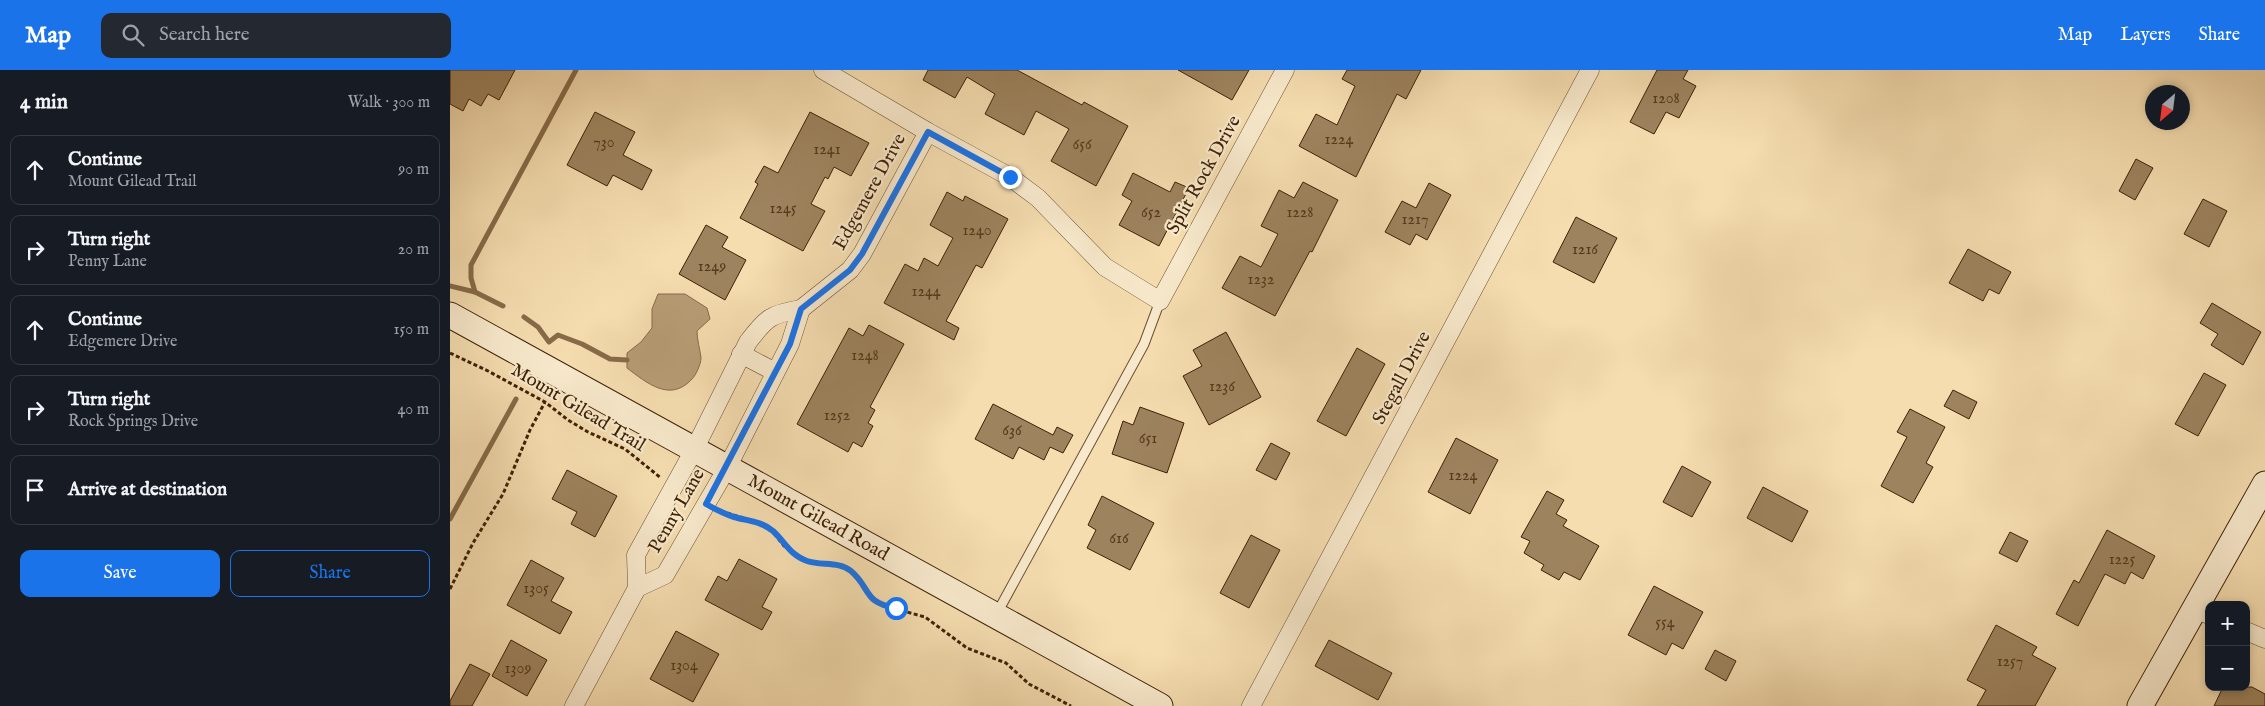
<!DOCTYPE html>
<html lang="en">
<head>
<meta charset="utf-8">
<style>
	:root { --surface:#171b24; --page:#242831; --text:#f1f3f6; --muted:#9ea1a6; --line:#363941; --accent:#1a73e8 }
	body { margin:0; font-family:"IM FELL English",serif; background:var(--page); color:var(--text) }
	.controls { position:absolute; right:15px; bottom:15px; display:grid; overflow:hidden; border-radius:10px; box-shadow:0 2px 8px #0003 }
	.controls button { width:45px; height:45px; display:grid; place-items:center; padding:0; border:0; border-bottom:1px solid var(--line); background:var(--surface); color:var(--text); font:25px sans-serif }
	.compass { position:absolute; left:1695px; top:15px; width:45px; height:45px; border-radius:50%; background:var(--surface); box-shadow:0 2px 8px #0003; rotate:208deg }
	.stop { position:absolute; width:15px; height:15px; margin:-11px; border:4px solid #1a73e8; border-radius:50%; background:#fff }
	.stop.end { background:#1a73e8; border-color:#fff; box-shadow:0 1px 5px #0008 }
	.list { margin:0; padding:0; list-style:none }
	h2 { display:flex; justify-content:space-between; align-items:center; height:65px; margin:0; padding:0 20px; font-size:21px }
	h2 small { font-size:16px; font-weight:400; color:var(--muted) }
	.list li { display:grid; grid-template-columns:32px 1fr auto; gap:15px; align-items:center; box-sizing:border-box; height:70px; margin:0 10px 10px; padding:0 10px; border:1px solid var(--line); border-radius:10px }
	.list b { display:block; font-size:19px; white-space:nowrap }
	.list p { margin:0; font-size:16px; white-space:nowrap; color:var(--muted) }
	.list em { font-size:16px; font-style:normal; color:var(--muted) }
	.actions { display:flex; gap:10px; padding:15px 20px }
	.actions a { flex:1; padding:11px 0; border:1px solid var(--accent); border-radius:10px; text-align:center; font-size:18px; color:var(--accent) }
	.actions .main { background:var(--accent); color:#fff }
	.icon { flex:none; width:28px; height:28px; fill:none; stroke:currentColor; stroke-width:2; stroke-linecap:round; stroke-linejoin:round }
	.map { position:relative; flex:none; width:1815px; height:636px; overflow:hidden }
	header { display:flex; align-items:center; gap:30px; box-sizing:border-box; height:70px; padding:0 25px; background:var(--accent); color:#fff }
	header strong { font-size:24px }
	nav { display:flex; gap:28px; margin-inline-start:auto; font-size:18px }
	.search { width:350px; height:45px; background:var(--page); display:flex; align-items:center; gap:12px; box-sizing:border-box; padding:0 18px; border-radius:10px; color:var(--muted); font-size:19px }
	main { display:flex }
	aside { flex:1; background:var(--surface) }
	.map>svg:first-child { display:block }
	.water { fill:#b79d76; stroke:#876b49 }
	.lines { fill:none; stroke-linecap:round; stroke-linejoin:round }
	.stream { stroke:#876b49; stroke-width:5 }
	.building { fill:#9d835e; stroke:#3e2106 }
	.lane-casing { stroke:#6c5030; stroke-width:11 }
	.street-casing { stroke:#6c5030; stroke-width:19 }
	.secondary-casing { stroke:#3e2106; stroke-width:27 }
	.path { stroke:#3e2106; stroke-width:3; stroke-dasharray:4 2.5; stroke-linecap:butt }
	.lane { stroke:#f8e9cc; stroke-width:9 }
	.street { stroke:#f8e9cc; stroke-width:18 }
	.secondary { stroke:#f8e9cc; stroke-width:25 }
	.route { stroke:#1a73e8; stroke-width:6 }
	.labels { text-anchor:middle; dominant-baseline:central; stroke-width:4.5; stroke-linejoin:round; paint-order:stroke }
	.number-label { font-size:16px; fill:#563a1c }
	.street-label { font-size:19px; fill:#3e2106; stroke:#f8e9cc }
</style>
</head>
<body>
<header>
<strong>Map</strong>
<div class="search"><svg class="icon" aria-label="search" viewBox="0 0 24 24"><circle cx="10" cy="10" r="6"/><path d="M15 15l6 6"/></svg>Search here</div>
<nav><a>Map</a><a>Layers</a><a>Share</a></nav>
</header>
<main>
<aside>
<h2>4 min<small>Walk · 300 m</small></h2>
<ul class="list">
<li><svg class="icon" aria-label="ahead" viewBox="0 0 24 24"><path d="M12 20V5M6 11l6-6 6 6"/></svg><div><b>Continue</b><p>Mount Gilead Trail</p></div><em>90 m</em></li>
<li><svg class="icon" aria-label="right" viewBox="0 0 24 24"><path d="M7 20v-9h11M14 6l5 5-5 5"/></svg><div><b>Turn right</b><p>Penny Lane</p></div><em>20 m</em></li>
<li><svg class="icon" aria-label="ahead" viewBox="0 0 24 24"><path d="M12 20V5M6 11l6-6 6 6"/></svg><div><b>Continue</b><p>Edgemere Drive</p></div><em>150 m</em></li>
<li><svg class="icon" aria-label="right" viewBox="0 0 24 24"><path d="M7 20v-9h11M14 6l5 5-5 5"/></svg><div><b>Turn right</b><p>Rock Springs Drive</p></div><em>40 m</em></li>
<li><svg class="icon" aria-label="arrive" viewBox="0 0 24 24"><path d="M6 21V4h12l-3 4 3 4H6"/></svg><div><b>Arrive at destination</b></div></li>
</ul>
<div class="actions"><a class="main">Save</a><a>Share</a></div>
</aside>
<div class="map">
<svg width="1815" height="636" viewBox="0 0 1815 636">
	<rect width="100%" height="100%" fill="#f5ddb0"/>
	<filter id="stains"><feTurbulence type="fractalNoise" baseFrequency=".004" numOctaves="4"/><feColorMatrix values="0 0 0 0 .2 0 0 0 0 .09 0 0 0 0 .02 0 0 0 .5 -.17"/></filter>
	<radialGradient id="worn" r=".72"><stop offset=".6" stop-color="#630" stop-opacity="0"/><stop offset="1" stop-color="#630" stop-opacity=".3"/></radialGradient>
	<path class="water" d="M 208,224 L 235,224 L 257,238 L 260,249 L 247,261 C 247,270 250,279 251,288 C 251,294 246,305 242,309 C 220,333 197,313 177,298 L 177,283 L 191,272 L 202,258 L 202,239 Z"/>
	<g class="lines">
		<g class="stream">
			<path d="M 0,216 L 25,222 L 53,236"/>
			<path d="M 25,222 L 21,208 L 21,195 L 126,0"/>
			<path d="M 74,247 L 88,257 L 99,272 L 108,265 L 132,274 L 160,289 L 177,290"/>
			<path d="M 0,449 L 66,329"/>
		</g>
	</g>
	<g class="building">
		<path d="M 0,0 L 65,0 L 49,30 L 38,24 L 31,36 L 19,29 L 13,41 L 0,34 Z"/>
		<path d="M 478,0 L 567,0 L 632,35 L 634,32 L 678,56 L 646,116 L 601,91 L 619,59 L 586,41 L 574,65 L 535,44 L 545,24 L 517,7 L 505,28 L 473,10 Z"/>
		<path d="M 728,0 L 799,0 L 782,30 Z"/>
		<path d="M 897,0 L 971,0 L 956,29 L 947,24 L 906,107 L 849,76 L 866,44 L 887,55 L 905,16 L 892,9 Z"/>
		<path d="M 1207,0 L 1238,0 L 1233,9 L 1246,16 L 1229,48 L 1216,42 L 1204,64 L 1180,52 Z"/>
		<path d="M 145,42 L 185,62 L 173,85 L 202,100 L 192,120 L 163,105 L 157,116 L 117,95 Z"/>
		<path d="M 360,42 L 419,73 L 401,106 L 384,97 L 378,109 L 375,107 L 361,134 L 375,141 L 353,181 L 290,148 L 308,114 L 305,112 L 314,96 L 328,103 Z"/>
		<path d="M 1686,89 L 1703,98 L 1685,130 L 1669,121 Z"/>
		<path d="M 683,103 L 720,122 L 725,112 L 739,118 L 709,176 L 669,155 L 682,131 L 672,125 Z"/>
		<path d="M 853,112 L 888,130 L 862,182 L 860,181 L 825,246 L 772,218 L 790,186 L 811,197 L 828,164 L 811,156 L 829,120 L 844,128 Z"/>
		<path d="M 979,113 L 1001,125 L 977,170 L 966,164 L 960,175 L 935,162 L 952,131 L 966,138 Z"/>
		<path d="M 497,122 L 513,131 L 515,126 L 558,149 L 532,198 L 526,195 L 496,251 L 509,258 L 504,270 L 434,233 L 455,194 L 468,201 L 474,188 L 488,196 L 503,168 L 480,155 Z"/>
		<path d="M 1753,129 L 1777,141 L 1759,177 L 1734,164 Z"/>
		<path d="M 1126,147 L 1167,168 L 1144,213 L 1103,192 Z"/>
		<path d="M 256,155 L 278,167 L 272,177 L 296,190 L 275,230 L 229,204 Z"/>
		<path d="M 1518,179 L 1561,202 L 1549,224 L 1539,219 L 1533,231 L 1499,213 Z"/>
		<path d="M 1762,233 L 1811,262 L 1793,295 L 1761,275 L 1768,264 L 1750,253 Z"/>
		<path d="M 419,255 L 454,274 L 420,337 L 425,340 L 418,353 L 423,356 L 412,377 L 403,372 L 398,382 L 347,354 L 399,258 L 413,266 Z"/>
		<path d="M 776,262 L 811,327 L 759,355 L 733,306 L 752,296 L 743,280 Z"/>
		<path d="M 907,278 L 935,294 L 896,366 L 867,351 Z"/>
		<path d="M 1754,303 L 1776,315 L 1748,366 L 1725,354 Z"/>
		<path d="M 1503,320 L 1527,332 L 1519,349 L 1494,336 Z"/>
		<path d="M 543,334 L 603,365 L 607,357 L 623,365 L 613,383 L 600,377 L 594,390 L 569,377 L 563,389 L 525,369 Z"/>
		<path d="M 690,337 L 734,353 L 717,403 L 662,384 L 673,351 L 683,355 Z"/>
		<path d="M 1460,339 L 1495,357 L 1476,393 L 1483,397 L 1463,433 L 1431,416 L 1457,367 L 1447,362 Z"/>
		<path d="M 1006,368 L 1048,390 L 1020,444 L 978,422 Z"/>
		<path d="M 821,373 L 840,383 L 826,410 L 806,400 Z"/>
		<path d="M 1232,396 L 1261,412 L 1242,447 L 1213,432 Z"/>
		<path d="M 117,400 L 167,426 L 145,467 L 121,454 L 127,442 L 102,429 Z"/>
		<path d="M 1313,417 L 1358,441 L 1342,472 L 1297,448 Z"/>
		<path d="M 1097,421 L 1114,430 L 1106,444 L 1117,450 L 1113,456 L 1149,476 L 1130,510 L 1114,502 L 1109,510 L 1091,500 L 1094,495 L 1074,483 L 1080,471 L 1071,467 Z"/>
		<path d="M 652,426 L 704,453 L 680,500 L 637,478 L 646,460 L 638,455 Z"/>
		<path d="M 1657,460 L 1705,486 L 1693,509 L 1681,502 L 1675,514 L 1655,504 L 1628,556 L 1606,544 L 1624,510 L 1629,513 Z"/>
		<path d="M 1560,462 L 1578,471 L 1567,492 L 1549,483 Z"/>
		<path d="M 801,465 L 830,480 L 799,538 L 770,523 Z"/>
		<path d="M 289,489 L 327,509 L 312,537 L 322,542 L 312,560 L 255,530 L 268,506 L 277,511 Z"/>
		<path d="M 81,490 L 114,508 L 101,531 L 122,542 L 110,564 L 57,535 Z"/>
		<path d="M 1204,516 L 1253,542 L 1233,579 L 1222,573 L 1216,585 L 1178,565 Z"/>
		<path d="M 1546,555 L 1587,577 L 1582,585 L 1606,598 L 1585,636 L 1527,636 L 1536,620 L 1517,610 Z"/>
		<path d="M 226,561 L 269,584 L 243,632 L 200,609 Z"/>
		<path d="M 61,570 L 97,590 L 77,626 L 42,606 Z"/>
		<path d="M 879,570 L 942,603 L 928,630 L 865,596 Z"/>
		<path d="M 1265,580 L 1286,591 L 1276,611 L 1255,599 Z"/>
		<path d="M 20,594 L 40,604 L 22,636 L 0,636 L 0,631 Z"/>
		<path d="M 1773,617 L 1802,617 L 1815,624 L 1815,636 L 1764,636 Z"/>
	</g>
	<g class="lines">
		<defs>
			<path id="lane" d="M 546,545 L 694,274 L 710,231"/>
			<g id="street">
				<path d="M 373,0 L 478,62 L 560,107 L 588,128 L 655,197 L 710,231 L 835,0"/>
				<path d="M 291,284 L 325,302"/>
				<path d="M 187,518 L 215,505 L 277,398 L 340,274 L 351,239 L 400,200 L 412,184 L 478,62"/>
				<path d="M 1745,539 L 1759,545"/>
				<path d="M 1796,561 L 1815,569"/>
				<path d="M 124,636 L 187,518 L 186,485 L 244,380 L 298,272 C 317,247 321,244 351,239"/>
				<path d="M 801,636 L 1140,0"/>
			</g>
			<g id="secondary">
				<path d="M 0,245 L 710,636"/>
				<path d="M 1690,636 L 1815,414"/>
			</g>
		</defs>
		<use href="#lane" class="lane-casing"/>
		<use href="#street" class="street-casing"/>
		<use href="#secondary" class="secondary-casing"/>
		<g class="path">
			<path d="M 0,283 L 38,301 L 95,332 L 118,350 L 138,362 L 175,379 L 211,408"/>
			<path d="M 271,441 L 314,455 L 323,462 L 334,476 L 357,491 L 389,495 L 400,500 L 408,507 L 417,523 L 425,531 L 435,536 L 475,547 L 517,578 L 556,593 L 579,614 L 621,636"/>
			<path d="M 0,519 L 23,473 L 53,424 L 80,360 L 95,332"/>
		</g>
		<use href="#lane" class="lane"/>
		<use href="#street" class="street"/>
		<use href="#secondary" class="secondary"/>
	</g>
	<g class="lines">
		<path class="route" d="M 446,538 C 413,533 421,518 401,501 C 389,491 371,496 357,491 C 341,486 335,472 323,461 C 311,451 298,451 284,447 C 274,444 265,439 256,434 L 340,274 L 351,239 L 400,200 L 412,184 L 478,62 L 560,107"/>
	</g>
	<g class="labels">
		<g class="number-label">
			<text x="1216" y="29">1208</text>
			<text x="889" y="70">1224</text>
			<text x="154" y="73">730</text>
			<text x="632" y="75">656</text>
			<text x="377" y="80">1241</text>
			<text x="333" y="139">1245</text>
			<text x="701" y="143">652</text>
			<text x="850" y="143">1228</text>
			<text x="965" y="150">1217</text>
			<text x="527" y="161">1240</text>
			<text x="1135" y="180">1216</text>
			<text x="262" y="197">1249</text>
			<text x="811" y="210">1232</text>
			<text x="476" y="222">1244</text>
			<text x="415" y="286">1248</text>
			<text x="772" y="317">1236</text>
			<text x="387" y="346">1252</text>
			<text x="562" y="361">636</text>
			<text x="698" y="369">651</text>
			<text x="1013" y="406">1224</text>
			<text x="669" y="469">616</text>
			<text x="1672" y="490">1225</text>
			<text x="86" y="519">1305</text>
			<text x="1215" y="553">554</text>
			<text x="1560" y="592">1257</text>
			<text x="234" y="596">1304</text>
			<text x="68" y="599">1309</text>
		</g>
		<g class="street-label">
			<text transform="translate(754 105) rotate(-61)">Split Rock Drive</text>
			<text transform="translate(420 122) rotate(-61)">Edgemere Drive</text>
			<text transform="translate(952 308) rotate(-62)">Stegall Drive</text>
			<text transform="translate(128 338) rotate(31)">Mount Gilead Trail</text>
			<text transform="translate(227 441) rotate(-60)">Penny Lane</text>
			<text transform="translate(368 448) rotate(29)">Mount Gilead Road</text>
		</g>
	</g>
	<rect width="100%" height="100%" filter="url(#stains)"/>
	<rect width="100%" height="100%" fill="url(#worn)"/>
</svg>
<div class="controls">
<button>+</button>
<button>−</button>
</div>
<svg class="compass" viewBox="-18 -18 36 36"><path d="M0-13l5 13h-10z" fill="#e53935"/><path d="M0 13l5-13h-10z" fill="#9ea1a6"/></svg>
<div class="stop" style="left:446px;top:538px"></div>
<div class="stop end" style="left:560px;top:107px"></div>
</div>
</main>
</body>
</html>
